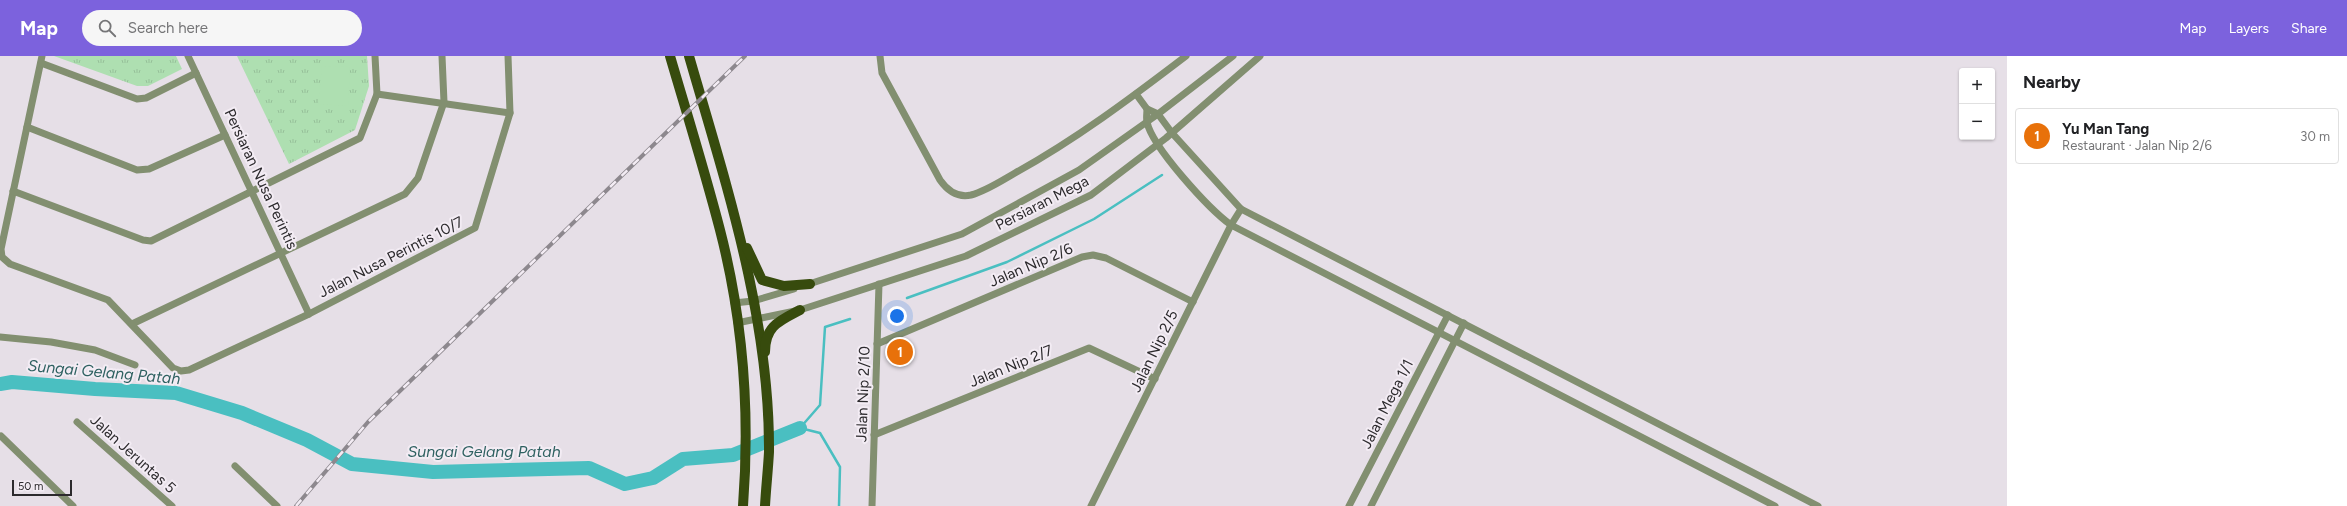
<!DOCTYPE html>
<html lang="en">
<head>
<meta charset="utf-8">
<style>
	:root { --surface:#fff; --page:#f6f6f6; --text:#202124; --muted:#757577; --line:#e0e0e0; --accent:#7c62dd }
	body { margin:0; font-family:Figtree,sans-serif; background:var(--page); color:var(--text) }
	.controls { position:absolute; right:12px; top:12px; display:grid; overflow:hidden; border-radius:4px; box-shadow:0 1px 3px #0004 }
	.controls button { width:36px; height:36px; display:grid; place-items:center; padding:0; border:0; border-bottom:1px solid var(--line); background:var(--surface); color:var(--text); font:20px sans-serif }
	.scale { position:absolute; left:12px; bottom:10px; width:60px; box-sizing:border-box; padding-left:4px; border:2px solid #2c2a2d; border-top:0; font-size:11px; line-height:14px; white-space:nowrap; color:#2c2a2d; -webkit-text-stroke:3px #f3ecf4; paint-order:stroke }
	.you { position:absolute; left:897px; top:260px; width:14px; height:14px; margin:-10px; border:3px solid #fff; border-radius:50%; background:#1a73e8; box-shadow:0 0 0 6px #1a73e833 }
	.badge { display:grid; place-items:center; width:26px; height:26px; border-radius:50%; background:var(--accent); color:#fff; font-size:13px; font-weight:700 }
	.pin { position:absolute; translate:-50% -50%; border:2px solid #fff; box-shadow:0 1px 4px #0006 }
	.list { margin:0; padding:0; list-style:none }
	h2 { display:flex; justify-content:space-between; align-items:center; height:52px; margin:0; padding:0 16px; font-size:17px }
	h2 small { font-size:13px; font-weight:400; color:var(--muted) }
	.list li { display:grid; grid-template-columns:26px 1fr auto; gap:12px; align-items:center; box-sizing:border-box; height:56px; margin:0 8px 8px; padding:0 8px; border:1px solid var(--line); border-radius:4px }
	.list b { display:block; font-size:15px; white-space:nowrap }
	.list p { margin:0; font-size:13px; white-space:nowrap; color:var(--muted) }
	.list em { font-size:13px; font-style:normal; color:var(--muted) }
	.icon { flex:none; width:22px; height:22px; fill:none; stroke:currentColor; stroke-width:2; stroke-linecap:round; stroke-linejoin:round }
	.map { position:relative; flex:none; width:2007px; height:450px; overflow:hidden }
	header { display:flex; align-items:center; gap:24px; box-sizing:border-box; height:56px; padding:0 20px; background:var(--accent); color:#fff }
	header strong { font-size:19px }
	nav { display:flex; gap:22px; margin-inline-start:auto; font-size:14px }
	.search { width:280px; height:36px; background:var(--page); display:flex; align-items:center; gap:10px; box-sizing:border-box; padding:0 14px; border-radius:22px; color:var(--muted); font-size:15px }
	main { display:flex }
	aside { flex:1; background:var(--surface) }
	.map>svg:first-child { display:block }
	.grass { fill:url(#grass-tufts) }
	.pitch { fill:#aedfb1 }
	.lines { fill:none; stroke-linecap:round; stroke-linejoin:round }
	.stream { stroke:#4abfc1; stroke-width:2.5 }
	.river { stroke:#4abfc1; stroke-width:14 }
	.minor { stroke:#828f70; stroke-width:7 }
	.primary { stroke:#374b0d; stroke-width:10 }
	.rail-casing { stroke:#8d888e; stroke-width:4 }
	.rail { stroke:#f3ecf4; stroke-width:2.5; stroke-dasharray:8; stroke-linecap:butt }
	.labels { text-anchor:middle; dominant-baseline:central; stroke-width:4; stroke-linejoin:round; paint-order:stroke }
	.street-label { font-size:15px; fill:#2c2a2d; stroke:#f3ecf4 }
	.water-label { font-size:16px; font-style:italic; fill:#2f6161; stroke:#f3ecf4 }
</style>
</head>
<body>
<header>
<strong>Map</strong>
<div class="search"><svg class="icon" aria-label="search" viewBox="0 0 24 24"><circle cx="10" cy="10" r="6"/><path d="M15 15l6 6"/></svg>Search here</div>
<nav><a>Map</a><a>Layers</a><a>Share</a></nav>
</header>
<main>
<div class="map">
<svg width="2007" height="450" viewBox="0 0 2007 450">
	<defs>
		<pattern id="grass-tufts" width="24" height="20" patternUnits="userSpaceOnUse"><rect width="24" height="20" fill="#aedfb1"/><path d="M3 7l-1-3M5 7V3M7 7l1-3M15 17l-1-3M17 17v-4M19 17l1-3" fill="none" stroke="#96c099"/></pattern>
	</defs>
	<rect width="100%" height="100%" fill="#e6dfe7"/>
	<g class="grass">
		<path d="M 54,0 L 176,0 L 182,13 L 148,30 L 137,30 Z"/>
		<path d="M 237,0 L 367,0 L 369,30 L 355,74 L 289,108 Z"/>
	</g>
	<path class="pitch" d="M 322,10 L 350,11 L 348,50 L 318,48 Z"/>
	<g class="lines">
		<g class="stream">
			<path d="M 907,242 L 1007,206 L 1094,163 L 1162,119"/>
			<path d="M 839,450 L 840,411 L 820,377 L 800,372 L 820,349 L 825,271 L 850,263"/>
		</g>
		<path class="river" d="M 0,328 L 12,326 L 95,333 L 176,337 L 242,357 L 307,384 L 352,408 L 433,416 L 589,412 L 625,428 L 653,422 L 683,403 L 733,399 L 800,372"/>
		<g class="minor">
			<path d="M 42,0 L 1,193 L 2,201 L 10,208 L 108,244 L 173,312 L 181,315 L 189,314 L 309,258 L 475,172 L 510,57 L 508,0"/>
			<path d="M 188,0 L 309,258"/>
			<path d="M 880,0 L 882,17 L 940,124 C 947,134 957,142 971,139 C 986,135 1001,125 1015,117 C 1075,84 1131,42 1186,0"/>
			<path d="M 41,7 L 137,43 L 146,42 L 196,17"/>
			<path d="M 377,38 L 510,57"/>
			<path d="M 1136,38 L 1147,53 L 1158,58 L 1172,77 L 1241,153 L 1818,450"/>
			<path d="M 1147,53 C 1147,57 1146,62 1147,66 C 1152,91 1209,153 1231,169 L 1775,450"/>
			<path d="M 27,71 L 137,114 L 149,113 L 225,79"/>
			<path d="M 13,135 L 143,184 L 151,185 L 360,82 L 377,38 L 375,0"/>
			<path d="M 806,229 L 962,178 L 1079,114 L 1158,58 L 1233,0"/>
			<path d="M 734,247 L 753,245 L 794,233"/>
			<path d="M 737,267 L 800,254 L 966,200 L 1091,139 L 1166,82 L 1260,0"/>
			<path d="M 132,268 L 405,138 L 418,122 L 444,46 L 442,0"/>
			<path d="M 0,281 L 51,286 L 95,294 L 135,309"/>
			<path d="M 877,288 L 1082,201 L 1093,199 L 1106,202 L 1193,246"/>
			<path d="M 77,366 L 172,450"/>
			<path d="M 874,379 L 1089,292 L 1155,323"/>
			<path d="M 1,380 L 73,450"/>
			<path d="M 235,410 L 277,450"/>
			<path d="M 872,450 L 879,228"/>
			<path d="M 1091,450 L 1231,169 L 1241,153"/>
			<path d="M 1349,450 L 1448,259"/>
			<path d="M 1371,450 L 1464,267"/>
		</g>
		<g class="primary">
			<path d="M 670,0 C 687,58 705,116 720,174 C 743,263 750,358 743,450"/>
			<path d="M 689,0 C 726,128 770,261 769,396 C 768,414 766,432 765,450"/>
			<path d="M 747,192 L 762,224 L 784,230 L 810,228"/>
			<path d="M 765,296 C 765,270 779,265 800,254"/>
		</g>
		<defs>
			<path id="rail" d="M 296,450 L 368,366 L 745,0"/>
		</defs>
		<use href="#rail" class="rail-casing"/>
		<use href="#rail" class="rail"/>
	</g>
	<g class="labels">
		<g class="street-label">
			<text transform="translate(261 123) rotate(65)">Persiaran Nusa Perintis</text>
			<text transform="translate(1042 147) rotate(-27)">Persiaran Mega</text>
			<text transform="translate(391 201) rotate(-27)">Jalan Nusa Perintis 10/7</text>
			<text transform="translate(1031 209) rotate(-23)">Jalan Nip 2/6</text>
			<text transform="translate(1154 295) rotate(-64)">Jalan Nip 2/5</text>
			<text transform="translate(1011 310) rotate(-22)">Jalan Nip 2/7</text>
			<text transform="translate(863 338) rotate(-88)">Jalan Nip 2/10</text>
			<text transform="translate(1387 348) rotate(-63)">Jalan Mega 1/1</text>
			<text transform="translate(133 398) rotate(42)">Jalan Jeruntas 5</text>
		</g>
		<g class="water-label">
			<text transform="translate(104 316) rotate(5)">Sungai Gelang Patah</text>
			<text x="484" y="395">Sungai Gelang Patah</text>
		</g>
	</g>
</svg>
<div class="controls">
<button>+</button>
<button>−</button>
</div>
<div class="scale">50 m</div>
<div class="you"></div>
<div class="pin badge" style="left:900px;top:296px;background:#e8710a">1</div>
</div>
<aside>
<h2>Nearby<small></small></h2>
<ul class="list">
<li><span class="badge" style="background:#e8710a">1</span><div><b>Yu Man Tang</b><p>Restaurant · Jalan Nip 2/6</p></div><em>30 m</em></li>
</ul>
</aside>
</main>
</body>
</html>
